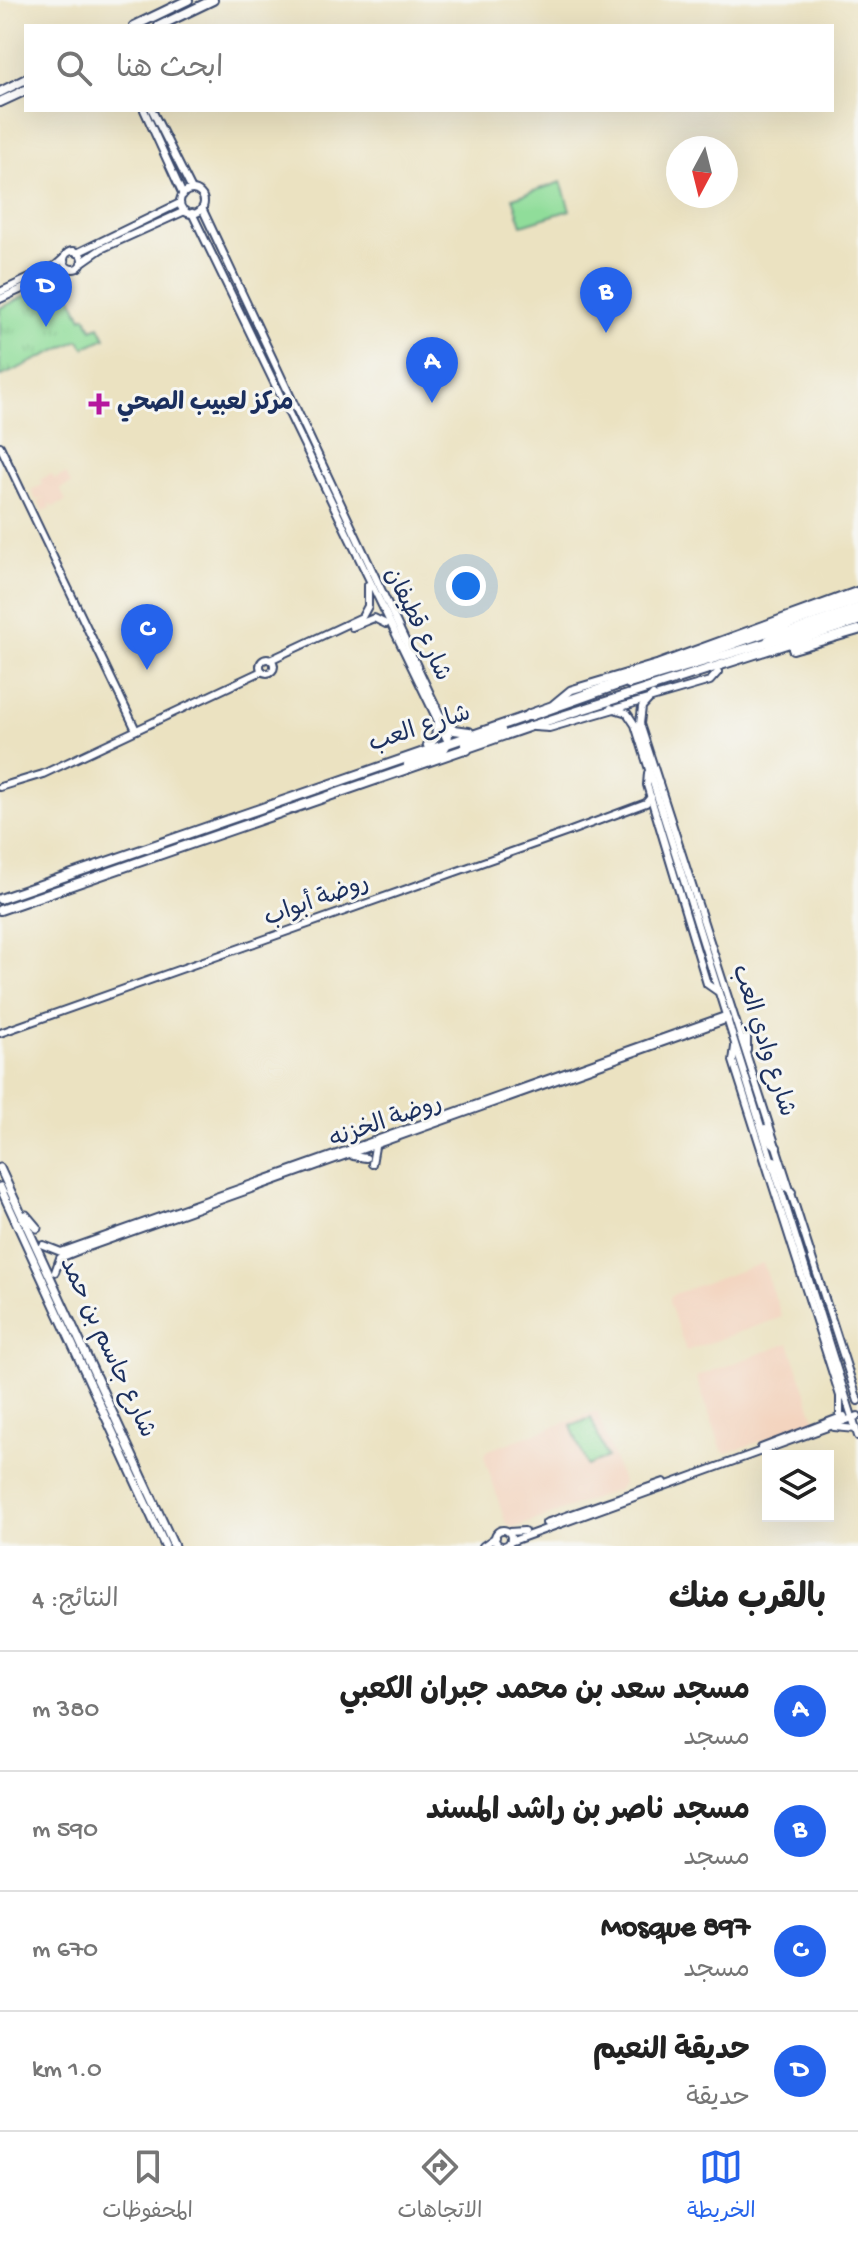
<!DOCTYPE html>
<html lang="ar">
<head>
<meta charset="utf-8">
<style>
	:root { --surface:#fff; --page:#f6f6f6; --text:#222; --muted:#767676; --line:#e0e0e0; --accent:#2563eb }
	body { margin:0; font-family:"Gochi Hand","Playpen Sans Arabic",sans-serif; background:var(--page); color:var(--text); direction:rtl }
	.controls { position:absolute; right:24px; bottom:24px; display:grid; overflow:hidden; border-radius:0px; box-shadow:0 8px 32px #0002 }
	.controls button { width:72px; height:72px; display:grid; place-items:center; padding:0; border:0; border-bottom:2px solid var(--line); background:var(--surface); color:var(--text); font:40px sans-serif }
	.compass { position:absolute; left:666px; top:136px; width:72px; height:72px; border-radius:50%; background:var(--surface); box-shadow:0 8px 32px #0002; rotate:187deg }
	.you { position:absolute; left:466px; top:586px; width:28px; height:28px; margin:-20px; border:6px solid #fff; border-radius:50%; background:#1a73e8; box-shadow:0 0 0 12px #1a73e833 }
	.badge { display:grid; place-items:center; width:52px; height:52px; border-radius:50%; background:var(--accent); color:#fff; font-size:26px; font-weight:700 }
	.pin { position:absolute; translate:-50% -66px; filter:drop-shadow(0 2px 4px #0008) }
	.pin::after { content:''; position:absolute; top:42px; width:28px; height:24px; background:inherit; clip-path:polygon(0 0,100% 0,50% 100%) }
	.list { margin:0; padding:0; list-style:none }
	h2 { display:flex; justify-content:space-between; align-items:center; height:104px; margin:0; padding:0 32px; font-size:34px }
	h2 small { font-size:26px; font-weight:400; color:var(--muted) }
	.list li { display:grid; grid-template-columns:52px 1fr auto; gap:24px; align-items:center; box-sizing:border-box; height:120px; padding:0 32px; border-top:2px solid var(--line) }
	.list b { display:block; font-size:30px; white-space:nowrap }
	.list p { margin:0; font-size:26px; white-space:nowrap; color:var(--muted) }
	.list em { font-size:26px; font-style:normal; color:var(--muted) }
	.icon { flex:none; width:44px; height:44px; fill:none; stroke:currentColor; stroke-width:2; stroke-linecap:round; stroke-linejoin:round }
	.map { position:relative; flex:none; width:858px; height:1546px; overflow:hidden; direction:ltr }
	.search { position:absolute; background:var(--surface); box-shadow:0 8px 32px #0002; left:24px; right:24px; top:24px; height:88px; display:flex; align-items:center; gap:20px; box-sizing:border-box; padding:0 28px; border-radius:0px; color:var(--muted); font-size:30px }
	.sheet { height:584px; background:var(--surface) }
	nav { display:flex; justify-content:space-around; align-items:center; box-sizing:border-box; height:112px; border-top:2px solid var(--line); background:var(--surface); font-size:22px; color:var(--muted) }
	nav a { display:grid; justify-items:center; gap:4px }
	nav .on { color:var(--accent) }
	.map>svg:first-child { display:block }
	.built { fill:#f3d4bf }
	.grass { fill:url(#grass-tufts); stroke:#56867c; stroke-width:2 }
	.pitch { fill:#90dd9a; stroke:#56867c; stroke-width:2 }
	.lines { fill:none; stroke-linecap:round; stroke-linejoin:round }
	.tertiary-casing { stroke:#3a4a6d; stroke-width:10 }
	.secondary-casing { stroke:#3a4a6d; stroke-width:11 }
	.primary-casing { stroke:#3a4a6d; stroke-width:12 }
	.motorway-casing { stroke:#3a4a6d; stroke-width:14 }
	.tertiary { stroke:#fff; stroke-width:6 }
	.secondary { stroke:#fff; stroke-width:7 }
	.primary { stroke:#fff; stroke-width:8 }
	.motorway { stroke:#fff; stroke-width:10 }
	.poi-dot { fill:#b5179e; stroke:#f6f6f2; stroke-width:3 }
	.labels { text-anchor:middle; dominant-baseline:central; stroke-width:6; stroke-linejoin:round; paint-order:stroke }
	.poi-label { font-size:24px; font-weight:bold; fill:#1b2f5e; stroke:#f6f6f2; text-anchor:start }
	.street-label { font-size:24px; fill:#1b2f5e; stroke:#f6f6f2 }
</style>
</head>
<body>
<div class="map">
<svg width="858" height="1546" viewBox="0 0 858 1546">
	<defs>
		<pattern id="grass-tufts" width="24" height="20" patternUnits="userSpaceOnUse" patternTransform="scale(2)"><rect width="24" height="20" fill="#90dd9a"/><path d="M3 7l-1-3M5 7V3M7 7l1-3M15 17l-1-3M17 17v-4M19 17l1-3" fill="none" stroke="#7cbe87"/></pattern>
	</defs>
	<rect width="100%" height="100%" fill="#f6f6f2"/>
	<filter id="ink" filterUnits="userSpaceOnUse"><feTurbulence type="fractalNoise" baseFrequency=".0125" numOctaves="2"/><feDisplacementMap in="SourceGraphic" scale="16" xChannelSelector="R" yChannelSelector="G"/><feConvolveMatrix kernelMatrix="1 2 1 2 8 2 1 2 1" color-interpolation-filters="sRGB"/></filter>
	<filter id="wash" filterUnits="userSpaceOnUse"><feTurbulence type="fractalNoise" baseFrequency=".006" numOctaves="4" result="noise"/><feDisplacementMap in="SourceGraphic" scale="32" xChannelSelector="R" yChannelSelector="G"/><feGaussianBlur stdDeviation="1.8" result="paint"/><feColorMatrix in="noise" values="0 0 0 0 0 0 0 0 0 0 0 0 0 0 0 0 0 1.4 0 .05"/><feComposite in="paint" operator="in"/></filter>
	<g filter="url(#wash)">
		<rect width="100%" height="100%" fill="#ebe2c1"/>
		<g class="built">
			<path d="M 51,474 L 55,479 L 66,474 L 71,484 L 60,489 L 66,501 L 53,507 L 49,503 L 51,508 L 43,511 L 38,501 L 46,497 L 36,500 L 31,490 L 42,485 L 41,479 Z"/>
			<path d="M 763,1263 L 782,1317 L 686,1351 L 669,1302 L 671,1295 Z"/>
			<path d="M 789,1343 L 816,1422 L 727,1453 L 722,1450 L 696,1377 Z"/>
			<path d="M 597,1411 L 623,1484 L 618,1490 L 514,1528 L 506,1524 L 484,1456 L 486,1451 Z"/>
		</g>
		<path class="grass" d="M 63,278 L 82,318 L 86,316 L 92,329 L 99,326 L 105,338 L 84,348 L 79,340 L 0,377 L 0,308 Z"/>
		<g class="pitch">
			<path d="M 561,182 L 570,210 L 522,225 L 513,198 Z"/>
			<path d="M 591,1418 L 607,1458 L 587,1466 L 571,1426 Z"/>
		</g>
	</g>
	<g filter="url(#ink)">
		<g class="lines">
			<defs>
				<g id="tertiary">
					<path d="M 144,110 L 183,195"/>
					<path d="M 152,110 L 192,190"/>
					<circle cx="192" cy="202" r="12"/>
					<path d="M 202,208 L 449,734 L 448,742"/>
					<path d="M 192,213 L 448,742"/>
					<circle cx="73" cy="260" r="9"/>
					<path d="M 77,253 L 180,203"/>
					<path d="M 81,263 L 101,249 L 185,211"/>
					<path d="M 0,292 L 55,266 L 64,258"/>
					<path d="M 0,299 L 68,268"/>
					<path d="M 0,446 L 136,730"/>
					<path d="M 352,627 L 374,618 L 386,624"/>
					<circle cx="267" cy="666" r="7"/>
					<path d="M 270,660 L 362,617 L 368,606 L 368,585"/>
					<path d="M 653,695 L 642,707 L 640,724 L 858,1401"/>
					<path d="M 611,708 L 627,713 L 635,725 L 858,1436"/>
					<path d="M 534,727 L 549,728 L 710,681 L 718,672"/>
					<path d="M 648,773 L 647,785 L 707,984 L 717,991"/>
					<path d="M 0,787 L 43,774 L 262,671"/>
					<path d="M 0,1033 L 568,832 L 646,803 L 651,797"/>
					<path d="M 735,1047 L 733,1061 L 840,1396 L 840,1418"/>
					<path d="M 747,1050 L 747,1032"/>
					<path d="M 765,1128 L 770,1141 L 777,1147"/>
					<path d="M 353,1156 L 366,1158"/>
					<path d="M 770,1159 L 777,1161 L 786,1187 L 792,1192"/>
					<path d="M 372,1164 L 375,1147"/>
					<path d="M 43,1245 L 61,1252 L 725,1016"/>
					<path d="M 55,1272 L 60,1258 L 80,1250 L 728,1019"/>
					<path d="M 834,1427 L 856,1429"/>
					<path d="M 761,1448 L 844,1416"/>
					<path d="M 546,1523 L 664,1482"/>
					<circle cx="503" cy="1538" r="8"/>
					<path d="M 509,1532 L 524,1531"/>
					<path d="M 510,1542 L 858,1416"/>
					<path d="M 483,1546 L 496,1537"/>
				</g>
				<g id="secondary">
					<path d="M 554,704 L 571,690 L 658,664 L 858,591"/>
					<path d="M 0,1168 L 174,1546"/>
					<path d="M 0,1187 L 165,1546"/>
					<path d="M 26,1215 L 37,1228"/>
				</g>
				<g id="primary">
					<path d="M 134,26 L 188,0"/>
					<path d="M 159,26 L 213,0"/>
					<path d="M 0,92 L 26,79"/>
					<path d="M 0,102 L 26,90"/>
					<path d="M 791,632 L 858,608"/>
					<path d="M 793,649 L 858,630"/>
					<path d="M 629,684 L 858,615"/>
					<path d="M 440,716 L 454,730 L 469,732"/>
					<path d="M 428,745 L 436,737 L 438,722"/>
					<path d="M 467,750 L 466,744 L 501,730"/>
					<path d="M 408,765 L 442,752 L 448,742"/>
					<path d="M 0,899 L 536,713"/>
					<path d="M 0,910 L 531,726 L 858,621"/>
				</g>
				<g id="motorway">
					<path d="M 769,641 L 785,631"/>
					<path d="M 530,715 L 858,599"/>
				</g>
			</defs>
			<use href="#tertiary" class="tertiary-casing"/>
			<use href="#secondary" class="secondary-casing"/>
			<use href="#primary" class="primary-casing"/>
			<use href="#motorway" class="motorway-casing"/>
			<use href="#tertiary" class="tertiary"/>
			<use href="#secondary" class="secondary"/>
			<use href="#primary" class="primary"/>
			<use href="#motorway" class="motorway"/>
		</g>
	</g>
	<path class="poi-dot" d="M95 392h8v8h8v8h-8v8h-8v-8h-8v-8h8z"/>
	<g class="labels">
		<g class="poi-label">
			<text x="117" y="404">مركز لعبيب الصحي</text>
		</g>
		<g class="street-label">
			<text transform="translate(416 625) rotate(64)">شارع قطيفان</text>
			<text transform="translate(420 730) rotate(-18)">شارع العب</text>
			<text transform="translate(317 902) rotate(-20)">روضة أبواب</text>
			<text transform="translate(762 1041) rotate(72)">شارع وادي العب</text>
			<text transform="translate(386 1123) rotate(-19)">روضة الخزنه</text>
			<text transform="translate(106 1348) rotate(65)">شارع جاسم بن حمد</text>
		</g>
	</g>
</svg>
<div class="controls">
<button><svg class="icon" aria-label="layers" viewBox="0 0 24 24"><path d="M12 4l9 5-9 5-9-5zM3 14l9 5 9-5"/></svg></button>
</div>
<svg class="compass" viewBox="-18 -18 36 36"><path d="M0-13l5 13h-10z" fill="#e53935"/><path d="M0 13l5-13h-10z" fill="#767676"/></svg>
<div class="you"></div>
<div class="pin badge" style="left:432px;top:403px">A</div>
<div class="pin badge" style="left:606px;top:333px">B</div>
<div class="pin badge" style="left:147px;top:670px">C</div>
<div class="pin badge" style="left:46px;top:327px">D</div>
<div class="search"><svg class="icon" aria-label="search" viewBox="0 0 24 24"><circle cx="10" cy="10" r="6"/><path d="M15 15l6 6"/></svg>ابحث هنا</div>
</div>
<section class="sheet">
<h2>بالقرب منك<small>النتائج: 4</small></h2>
<ul class="list">
<li><span class="badge">A</span><div><b>مسجد سعد بن محمد جبران الكعبي</b><p>مسجد</p></div><em>380 m</em></li>
<li><span class="badge">B</span><div><b>مسجد ناصر بن راشد المسند</b><p>مسجد</p></div><em>590 m</em></li>
<li><span class="badge">C</span><div><b>Mosque 897</b><p>مسجد</p></div><em>670 m</em></li>
<li><span class="badge">D</span><div><b>حديقة النعيم</b><p>حديقة</p></div><em>1.0 km</em></li>
</ul>
</section>
<nav>
<a class="on"><svg class="icon" aria-label="map" viewBox="0 0 24 24"><path d="M3 6l6-2 6 2 6-2v14l-6 2-6-2-6 2zM9 4v14M15 6v14"/></svg>الخريطة</a>
<a><svg class="icon" aria-label="directions" viewBox="0 0 24 24"><path d="M12 3l9 9-9 9-9-9zM9 14v-3h6M13 9l2 2-2 2"/></svg>الاتجاهات</a>
<a><svg class="icon" aria-label="saved" viewBox="0 0 24 24"><path d="M7 4h10v16l-5-4-5 4z"/></svg>المحفوظات</a>
</nav>
</body>
</html>
